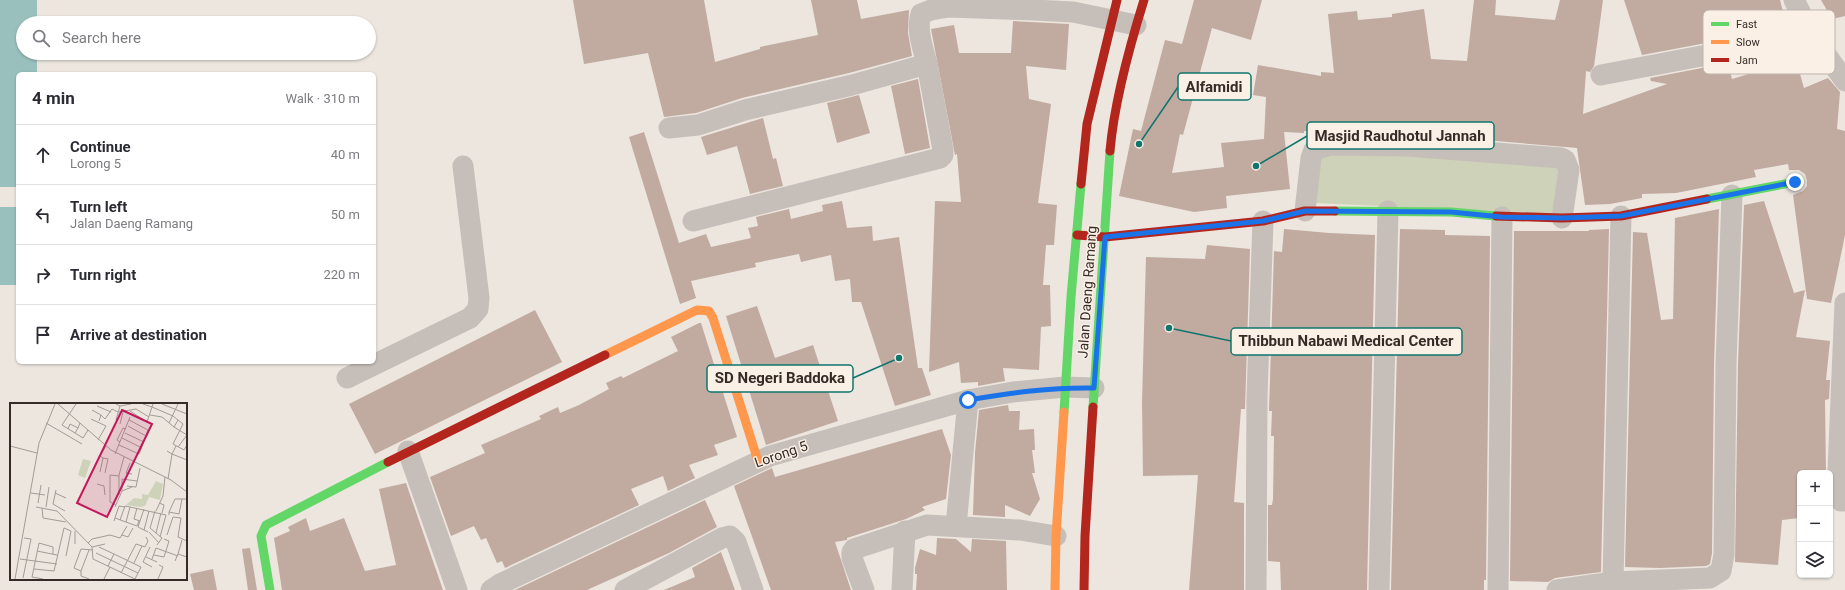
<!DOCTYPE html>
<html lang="en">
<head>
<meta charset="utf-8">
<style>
	:root { --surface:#fff; --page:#f2f2f3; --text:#2b2b33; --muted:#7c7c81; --line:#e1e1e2 }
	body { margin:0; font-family:Roboto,sans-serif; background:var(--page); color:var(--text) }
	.controls { position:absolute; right:12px; bottom:12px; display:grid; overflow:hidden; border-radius:6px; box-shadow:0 1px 3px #0004 }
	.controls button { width:36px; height:36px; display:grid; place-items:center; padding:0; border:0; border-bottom:1px solid var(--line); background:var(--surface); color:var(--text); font:20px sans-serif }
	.stop { position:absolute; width:12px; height:12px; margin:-9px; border:3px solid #1a73e8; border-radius:50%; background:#fff }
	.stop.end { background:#1a73e8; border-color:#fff; box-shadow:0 1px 4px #0008 }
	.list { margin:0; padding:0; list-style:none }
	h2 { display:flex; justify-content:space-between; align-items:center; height:52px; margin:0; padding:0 16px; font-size:17px }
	h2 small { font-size:13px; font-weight:400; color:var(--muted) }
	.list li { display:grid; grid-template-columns:26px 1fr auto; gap:12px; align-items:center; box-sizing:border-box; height:60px; padding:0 16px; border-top:1px solid var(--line) }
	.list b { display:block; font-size:15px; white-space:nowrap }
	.list p { margin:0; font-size:13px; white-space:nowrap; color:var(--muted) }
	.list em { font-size:13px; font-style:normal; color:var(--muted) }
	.icon { flex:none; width:22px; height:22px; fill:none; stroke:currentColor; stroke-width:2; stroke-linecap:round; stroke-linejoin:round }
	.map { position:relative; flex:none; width:1845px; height:590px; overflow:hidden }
	.search { position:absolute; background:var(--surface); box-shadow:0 1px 3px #0004; left:16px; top:16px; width:360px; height:44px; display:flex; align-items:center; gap:10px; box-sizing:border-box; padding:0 14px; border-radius:22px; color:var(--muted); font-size:15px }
	.panel { position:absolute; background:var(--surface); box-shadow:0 1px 3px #0004; left:16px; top:72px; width:360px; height:292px; border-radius:6px }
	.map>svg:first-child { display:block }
	.green { fill:#ced2b8 }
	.water { fill:#9ac0be }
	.building { fill:#c1aaa0 }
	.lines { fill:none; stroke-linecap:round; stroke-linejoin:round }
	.street { stroke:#c6beb8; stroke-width:21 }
	.fast { stroke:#63d668; stroke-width:9 }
	.slow { stroke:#ff974d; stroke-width:9 }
	.jam { stroke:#b3261e; stroke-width:9 }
	.route { stroke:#1a73e8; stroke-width:5 }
	.labels { text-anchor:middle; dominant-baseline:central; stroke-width:3; stroke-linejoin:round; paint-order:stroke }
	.street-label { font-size:14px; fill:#362b27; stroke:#faf0e6 }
	.inset-road { fill:none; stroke:#a39b95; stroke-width:1 }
	.view { fill:#c2185b; fill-opacity:0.15; stroke:#c2185b; stroke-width:2 }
	.inset-edge { fill:none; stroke:#362b27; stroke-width:2 }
	.key { fill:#faf0e6; stroke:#bfb5ad; stroke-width:1 }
	.key-label { font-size:11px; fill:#362b27 }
	.leader { fill:none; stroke:#0f766e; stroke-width:1.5 }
	.callout-dot { fill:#0f766e; stroke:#faf0e6; stroke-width:1.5 }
	.callout { fill:#faf0e6; stroke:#0f766e; stroke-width:1.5 }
	.callout-label { font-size:15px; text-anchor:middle; font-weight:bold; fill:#362b27 }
</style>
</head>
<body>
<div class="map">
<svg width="1845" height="590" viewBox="0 0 1845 590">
	<rect width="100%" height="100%" fill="#ece6df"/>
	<path class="green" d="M 1421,151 L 1562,166 L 1559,214 L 1313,203 L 1315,160 L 1323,152 Z"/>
	<g class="water">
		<path d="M 0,0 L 37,0 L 37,23 L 23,23 L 23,53 L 37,53 L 37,74 L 18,74 L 18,187 L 0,187 Z"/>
		<rect x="0" y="207" width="18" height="78"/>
	</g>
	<g class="building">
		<path d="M 573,0 L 704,0 L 715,62 L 760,49 L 760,47 L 818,35 L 811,0 L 857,0 L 861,19 L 909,10 L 908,33 L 912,56 L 849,73 L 742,98 L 696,113 L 664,117 L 648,53 L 584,64 Z"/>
		<path d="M 1194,0 L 1262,0 L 1251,40 L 1212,28 L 1183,135 L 1180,134 L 1172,173 L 1224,167 L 1221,143 L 1264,139 L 1266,97 L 1253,95 L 1258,65 L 1321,76 L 1321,72 L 1334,73 L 1328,14 L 1357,11 L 1358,20 L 1392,17 L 1392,14 L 1424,9 L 1431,59 L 1467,61 L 1474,0 L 1496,0 L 1495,15 L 1555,20 L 1560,0 L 1603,0 L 1594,66 L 1590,72 L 1586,71 L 1583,114 L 1667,84 L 1651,81 L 1650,78 L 1728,63 L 1732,79 L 1796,60 L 1804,88 L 1828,78 L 1840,92 L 1837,129 L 1845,131 L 1845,235 L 1831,303 L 1807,299 L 1793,195 L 1803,191 L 1807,186 L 1807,180 L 1805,174 L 1799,170 L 1789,170 L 1788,164 L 1754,170 L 1756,177 L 1676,193 L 1642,194 L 1642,198 L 1610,204 L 1585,205 L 1577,148 L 1484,140 L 1484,130 L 1424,125 L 1423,135 L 1304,131 L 1304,133 L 1284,132 L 1290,189 L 1226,196 L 1227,208 L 1194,212 L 1119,196 L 1133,129 L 1141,131 L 1165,40 L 1182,44 Z"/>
		<path d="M 1624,0 L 1780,0 L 1787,28 L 1642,55 Z"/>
		<path d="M 1821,0 L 1845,0 L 1845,16 L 1832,19 Z"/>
		<path d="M 1013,21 L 1069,24 L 1066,70 L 1026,66 L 1029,99 L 1051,104 L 1038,203 L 1057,205 L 1054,245 L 1046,245 L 1043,285 L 1050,285 L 1051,326 L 1041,327 L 1039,370 L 1003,368 L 1005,381 L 978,386 L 978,382 L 961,383 L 959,362 L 929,372 L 935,201 L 961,202 L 957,154 L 955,155 L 931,29 L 954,25 L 959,53 L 1011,53 Z"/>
		<path d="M 918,79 L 930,148 L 905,154 L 891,86 Z"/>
		<path d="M 859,95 L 870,133 L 837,143 L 827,103 Z"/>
		<path d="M 763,118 L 773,159 L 776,158 L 783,186 L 750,194 L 737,146 L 707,155 L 701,137 Z"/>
		<path d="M 644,132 L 679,243 L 706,234 L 711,247 L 751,238 L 748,228 L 758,226 L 756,217 L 789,209 L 791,219 L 823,211 L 822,205 L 842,201 L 847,228 L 872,226 L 873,241 L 899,237 L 918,368 L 922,368 L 931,395 L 895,406 L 861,302 L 852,302 L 850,279 L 835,281 L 831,255 L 801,262 L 799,254 L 755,263 L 756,267 L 691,281 L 696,298 L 680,304 L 629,137 Z"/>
		<path d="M 1764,201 L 1794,293 L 1805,290 L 1796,337 L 1830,341 L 1826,380 L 1830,380 L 1829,399 L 1825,400 L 1826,473 L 1800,473 L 1800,518 L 1782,520 L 1778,565 L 1735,562 L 1738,364 L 1744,205 Z"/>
		<path d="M 1719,209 L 1714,364 L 1712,553 L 1710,564 L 1706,566 L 1660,568 L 1625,567 L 1633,232 L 1647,233 L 1661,320 L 1673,319 L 1675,218 Z"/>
		<path d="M 1284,229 L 1329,233 L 1375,235 L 1367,590 L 1281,590 L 1280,562 L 1268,561 L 1268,505 L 1272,505 L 1273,499 L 1274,436 L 1271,436 L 1272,411 L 1269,411 L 1274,251 L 1282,252 Z"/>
		<path d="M 1400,229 L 1445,230 L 1445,235 L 1490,236 L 1486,580 L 1484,580 L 1484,590 L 1391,590 Z"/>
		<path d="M 1609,229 L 1601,572 L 1555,578 L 1548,582 L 1510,581 L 1514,231 L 1589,231 L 1589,230 Z"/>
		<path d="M 1207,245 L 1250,249 L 1245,409 L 1241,409 L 1234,502 L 1244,503 L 1244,590 L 1189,590 L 1198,475 L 1143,476 L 1142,402 L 1146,257 L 1205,259 Z"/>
		<path d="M 757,306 L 775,358 L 813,345 L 838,421 L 766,445 L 726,316 Z"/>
		<path d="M 535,310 L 562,362 L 375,454 L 349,404 Z"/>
		<path d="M 699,323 L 701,323 L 737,437 L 714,445 L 718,455 L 689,465 L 695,478 L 668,491 L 663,476 L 631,489 L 639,505 L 505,568 L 502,561 L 497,563 L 486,538 L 481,540 L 474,526 L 451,536 L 430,477 L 485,453 L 481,445 L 541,419 L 539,416 L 558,407 L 560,413 L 579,405 L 609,389 L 606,383 L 621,376 L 623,378 L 678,351 L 671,337 Z"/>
		<path d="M 1008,405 L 1009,411 L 1020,411 L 1019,430 L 1034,429 L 1035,450 L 1032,450 L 1035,473 L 1032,473 L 1040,499 L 1030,516 L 1005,505 L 1005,517 L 973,515 L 975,453 L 979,410 Z"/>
		<path d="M 942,429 L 951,455 L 946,499 L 922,507 L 925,510 L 906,519 L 847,538 L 847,540 L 835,542 L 851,590 L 771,590 L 734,486 L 772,468 L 775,477 Z"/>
		<path d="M 406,483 L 443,590 L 282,590 L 274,538 L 290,531 L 288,527 L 306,518 L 310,531 L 344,518 L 365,571 L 396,565 L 379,489 Z"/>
		<path d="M 705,500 L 717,527 L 669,553 L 587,590 L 515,590 Z"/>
		<path d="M 937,538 L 956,539 L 971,552 L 972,539 L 1006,541 L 1007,590 L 916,590 L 917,574 L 915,574 L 915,568 L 920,549 L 936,555 Z"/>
		<path d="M 250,548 L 257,590 L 248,590 L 242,549 Z"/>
		<path d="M 721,552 L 735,590 L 664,590 L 695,577 L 692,568 Z"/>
		<path d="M 213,569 L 217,590 L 194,590 L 190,574 Z"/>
	</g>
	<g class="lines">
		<g class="street">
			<path d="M 1794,0 L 1812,35 L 1845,81"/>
			<path d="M 1601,75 L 1812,35"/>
			<path d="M 669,128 L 698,125 L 745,110 L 852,85 L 927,64 C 923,48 916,30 921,14 L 931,10 L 949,7 L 1034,10 L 1073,12 L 1136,25"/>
			<path d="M 1305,211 L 1311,158 L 1314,150 L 1331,145 L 1407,146 L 1561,158 L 1565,160 L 1569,170 L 1562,218"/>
			<path d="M 693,221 L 940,158 L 943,155 L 943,150 L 927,64"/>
			<path d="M 1845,303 L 1837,495 L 1841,501 L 1845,501"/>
			<path d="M 347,378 L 470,318 L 478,309 L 479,298 L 463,166"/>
			<path d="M 408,451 L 457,590"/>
			<path d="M 956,526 L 968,400"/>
			<path d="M 1613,582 L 1621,216"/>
			<path d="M 491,590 L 500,584 L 770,456 L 968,400 L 1013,392 L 1065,387 L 1094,388"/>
			<path d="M 625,590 L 722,538 L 730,536 L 736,542 L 753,590"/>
			<path d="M 864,590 L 852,558 L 852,552 L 854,549 L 927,525 L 1020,530 L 1056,536"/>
			<path d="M 902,590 L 905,531"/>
			<path d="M 1256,590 L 1257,396 L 1263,221"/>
			<path d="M 1379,590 L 1388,211"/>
			<path d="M 1498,590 L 1502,217"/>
			<path d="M 1557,590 L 1613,582 L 1710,578 L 1721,571 L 1724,554 L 1726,364 L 1732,195"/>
		</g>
		<g class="fast">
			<path d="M 1707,199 L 1795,182"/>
			<path d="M 1335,211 L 1451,212 L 1496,216"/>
			<path d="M 1093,407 L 1110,151"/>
			<path d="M 1064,412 L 1071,297 L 1081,184"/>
			<path d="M 270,590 L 261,536 L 266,525 L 388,462"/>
		</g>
		<g class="slow">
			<path d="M 605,355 L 697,310 L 709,311 L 713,318 L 758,461"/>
			<path d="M 1055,590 L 1056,536 L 1064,412"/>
		</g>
		<g class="jam">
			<path d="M 1110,151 C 1114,104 1130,45 1144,0"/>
			<path d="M 1081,184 L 1087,124 L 1117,0"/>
			<path d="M 1496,216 L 1562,218 L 1621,216 L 1707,199"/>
			<path d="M 1077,235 L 1105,237 L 1263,221 L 1305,211 L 1335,211"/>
			<path d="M 388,462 L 605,355"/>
			<path d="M 1084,590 L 1085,536 L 1093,407"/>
		</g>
	</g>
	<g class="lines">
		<path class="route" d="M 968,400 C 1010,393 1051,387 1094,388 L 1105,237 L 1263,221 L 1305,211 L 1451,212 L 1502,217 L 1562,218 L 1621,216 L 1795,182"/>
	</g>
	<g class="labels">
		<g class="street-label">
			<text transform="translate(1087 292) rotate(-86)">Jalan Daeng Ramang</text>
			<text transform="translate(781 454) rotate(-19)">Lorong 5</text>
		</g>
	</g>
	<g transform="translate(10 403)">
		<rect width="177" height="177" fill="#ece6df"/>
		<path d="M 73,56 L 81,58 L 75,75 L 68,72 ZM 146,78 L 153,81 L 150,97 L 139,94 L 135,103 L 130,104 L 116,102 L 124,95 L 132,96 L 132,91 L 138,92 Z" fill="#ced2b8"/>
		<path class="inset-road" d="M 48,1 L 101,47 L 161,77 L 177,89M 106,1 L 110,3 L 121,1M 133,1 L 142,4 L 143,1M 152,1 L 177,11M 87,3 L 101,9M 126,6 L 139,14M 82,7 L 91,12 L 89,18M 120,8 L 137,19 L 142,4 L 163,13 L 173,21 L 163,41 L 174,47 L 177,42M 109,9 L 126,6M 91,12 L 95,16 L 102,6 L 108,9M 140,12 L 152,14 L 164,24 L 168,17M 81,16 L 96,23 L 88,37M 106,17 L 110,3M 36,20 L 72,41M 159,20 L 168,1M 110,21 L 113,9M 118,23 L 136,33M 164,24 L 177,32M 68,25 L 65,30 L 73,35 L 78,27M 58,26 L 60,21 L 68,25 L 70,20M 65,30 L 52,22 L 66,1M 115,30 L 134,39M 112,35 L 132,45M 110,39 L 107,37 L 113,25 L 116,26M 109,42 L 129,51 L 130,49 L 138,27 L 119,17M 0,43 L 27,50M 166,43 L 162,51 L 177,57M 168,44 L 177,32M 157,48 L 162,51 L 158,76M 105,51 L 120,14M 93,55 L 98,56 L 95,70M 120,60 L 116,70 L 122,71M 90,69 L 93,55 L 90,53 L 96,43M 87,81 L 94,83 L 95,92M 117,83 L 126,84 L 130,65M 122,84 L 112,88 L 112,76 L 127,78M 46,87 L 43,101 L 55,108M 21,90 L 35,92M 45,90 L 56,95M 109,92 L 109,72 L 114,54M 28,100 L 31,82M 149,100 L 154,102 L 152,110M 106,102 L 100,99 L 100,72 L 109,73M 26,104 L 47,108 L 82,144 L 83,156 L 125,176M 36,104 L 39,84M 105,104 L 112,88M 32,105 L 33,115 L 56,119M 127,105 L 124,116 L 130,118M 134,106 L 128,124 L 138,129M 145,108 L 140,125 L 152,135 L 147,142M 146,108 L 153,93 L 155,74M 159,109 L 165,96 L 177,96M 159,112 L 159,109 L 169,111 L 172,96M 105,115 L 109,103 L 115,104M 110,117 L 115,103 L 120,104M 104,118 L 105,115 L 116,119M 129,118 L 127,123 L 116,119 L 120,104 L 156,112 L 150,134M 134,127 L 139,108M 139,129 L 149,140M 146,130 L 151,110M 112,132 L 118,134 L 123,125M 157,132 L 163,114 L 171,115 L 168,134 L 177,138M 78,140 L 82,136 L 100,132 L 110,135 L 117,123M 65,141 L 65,128M 132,143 L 135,144 L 138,138 L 136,134M 82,144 L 95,141M 89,144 L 104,151 L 98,163M 140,144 L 133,159 L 142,164M 79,147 L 71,168 L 71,173 L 79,176M 27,148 L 47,152M 86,150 L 128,170M 104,151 L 131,164 L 125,176M 168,151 L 172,137M 144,152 L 154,154 L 159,138 L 154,136M 136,154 L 147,159M 10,156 L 47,161M 142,156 L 146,145 L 168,153M 165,158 L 168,151 L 177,154M 124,160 L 132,143M 24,166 L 44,168 L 54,125 L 61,128 L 56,153M 71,168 L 64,165 L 71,146 L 83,147M 111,170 L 126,141 L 132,143M 13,175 L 21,136 L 14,135M 5,176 L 29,40 L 45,1M 33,176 L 22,174 L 29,140 L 43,144 L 43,151M 94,176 L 100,164M 148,176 L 153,164 L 149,162"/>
		<path class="view" d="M 112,7 L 142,21 L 97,114 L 67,100 Z"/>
		<rect width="177" height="177" class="inset-edge"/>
	</g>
	<rect x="1703" y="10" width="132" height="64" rx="6" class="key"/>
	<rect x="1711" y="22" width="18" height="4" fill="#63d668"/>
	<rect x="1711" y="40" width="18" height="4" fill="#ff974d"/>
	<rect x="1711" y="58" width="18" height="4" fill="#b3261e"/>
	<g class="key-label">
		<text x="1736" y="28">Fast</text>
		<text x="1736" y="46">Slow</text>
		<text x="1736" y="64">Jam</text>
	</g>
	<path class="leader" d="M1139 144L1178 87M1256 166L1307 136M1169 328L1231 341M899 358L853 378"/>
	<g class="callout-dot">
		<circle cx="1139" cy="144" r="4"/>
		<circle cx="1256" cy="166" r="4"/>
		<circle cx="1169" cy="328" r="4"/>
		<circle cx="899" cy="358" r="4"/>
	</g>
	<g class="callout">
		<rect x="1178" y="73" width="73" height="27" rx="4"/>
		<rect x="1307" y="122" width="187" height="27" rx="4"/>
		<rect x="1231" y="328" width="231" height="27" rx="4"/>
		<rect x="707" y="365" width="146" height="27" rx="4"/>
	</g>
	<g class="callout-label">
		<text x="1214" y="92">Alfamidi</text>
		<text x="1400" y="141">Masjid Raudhotul Jannah</text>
		<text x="1346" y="346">Thibbun Nabawi Medical Center</text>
		<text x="780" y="383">SD Negeri Baddoka</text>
	</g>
</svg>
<div class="controls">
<button>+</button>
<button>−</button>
<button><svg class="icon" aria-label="layers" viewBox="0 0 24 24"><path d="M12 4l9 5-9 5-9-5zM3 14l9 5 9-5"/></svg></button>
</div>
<div class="stop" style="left:968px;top:400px"></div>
<div class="stop end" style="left:1795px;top:182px"></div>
<div class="search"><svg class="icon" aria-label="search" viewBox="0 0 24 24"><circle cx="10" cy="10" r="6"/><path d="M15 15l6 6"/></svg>Search here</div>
<section class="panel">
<h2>4 min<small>Walk · 310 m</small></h2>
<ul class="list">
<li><svg class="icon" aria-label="ahead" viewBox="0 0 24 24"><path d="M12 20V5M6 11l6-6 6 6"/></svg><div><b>Continue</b><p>Lorong 5</p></div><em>40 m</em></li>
<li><svg class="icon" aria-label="left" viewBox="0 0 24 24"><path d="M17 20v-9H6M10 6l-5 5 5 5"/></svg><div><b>Turn left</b><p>Jalan Daeng Ramang</p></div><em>50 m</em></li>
<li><svg class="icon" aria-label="right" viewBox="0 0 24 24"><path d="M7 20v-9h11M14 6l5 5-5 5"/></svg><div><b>Turn right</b></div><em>220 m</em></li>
<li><svg class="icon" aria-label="arrive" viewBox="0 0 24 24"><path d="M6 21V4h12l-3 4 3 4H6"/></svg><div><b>Arrive at destination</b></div></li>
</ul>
</section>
</div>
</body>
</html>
